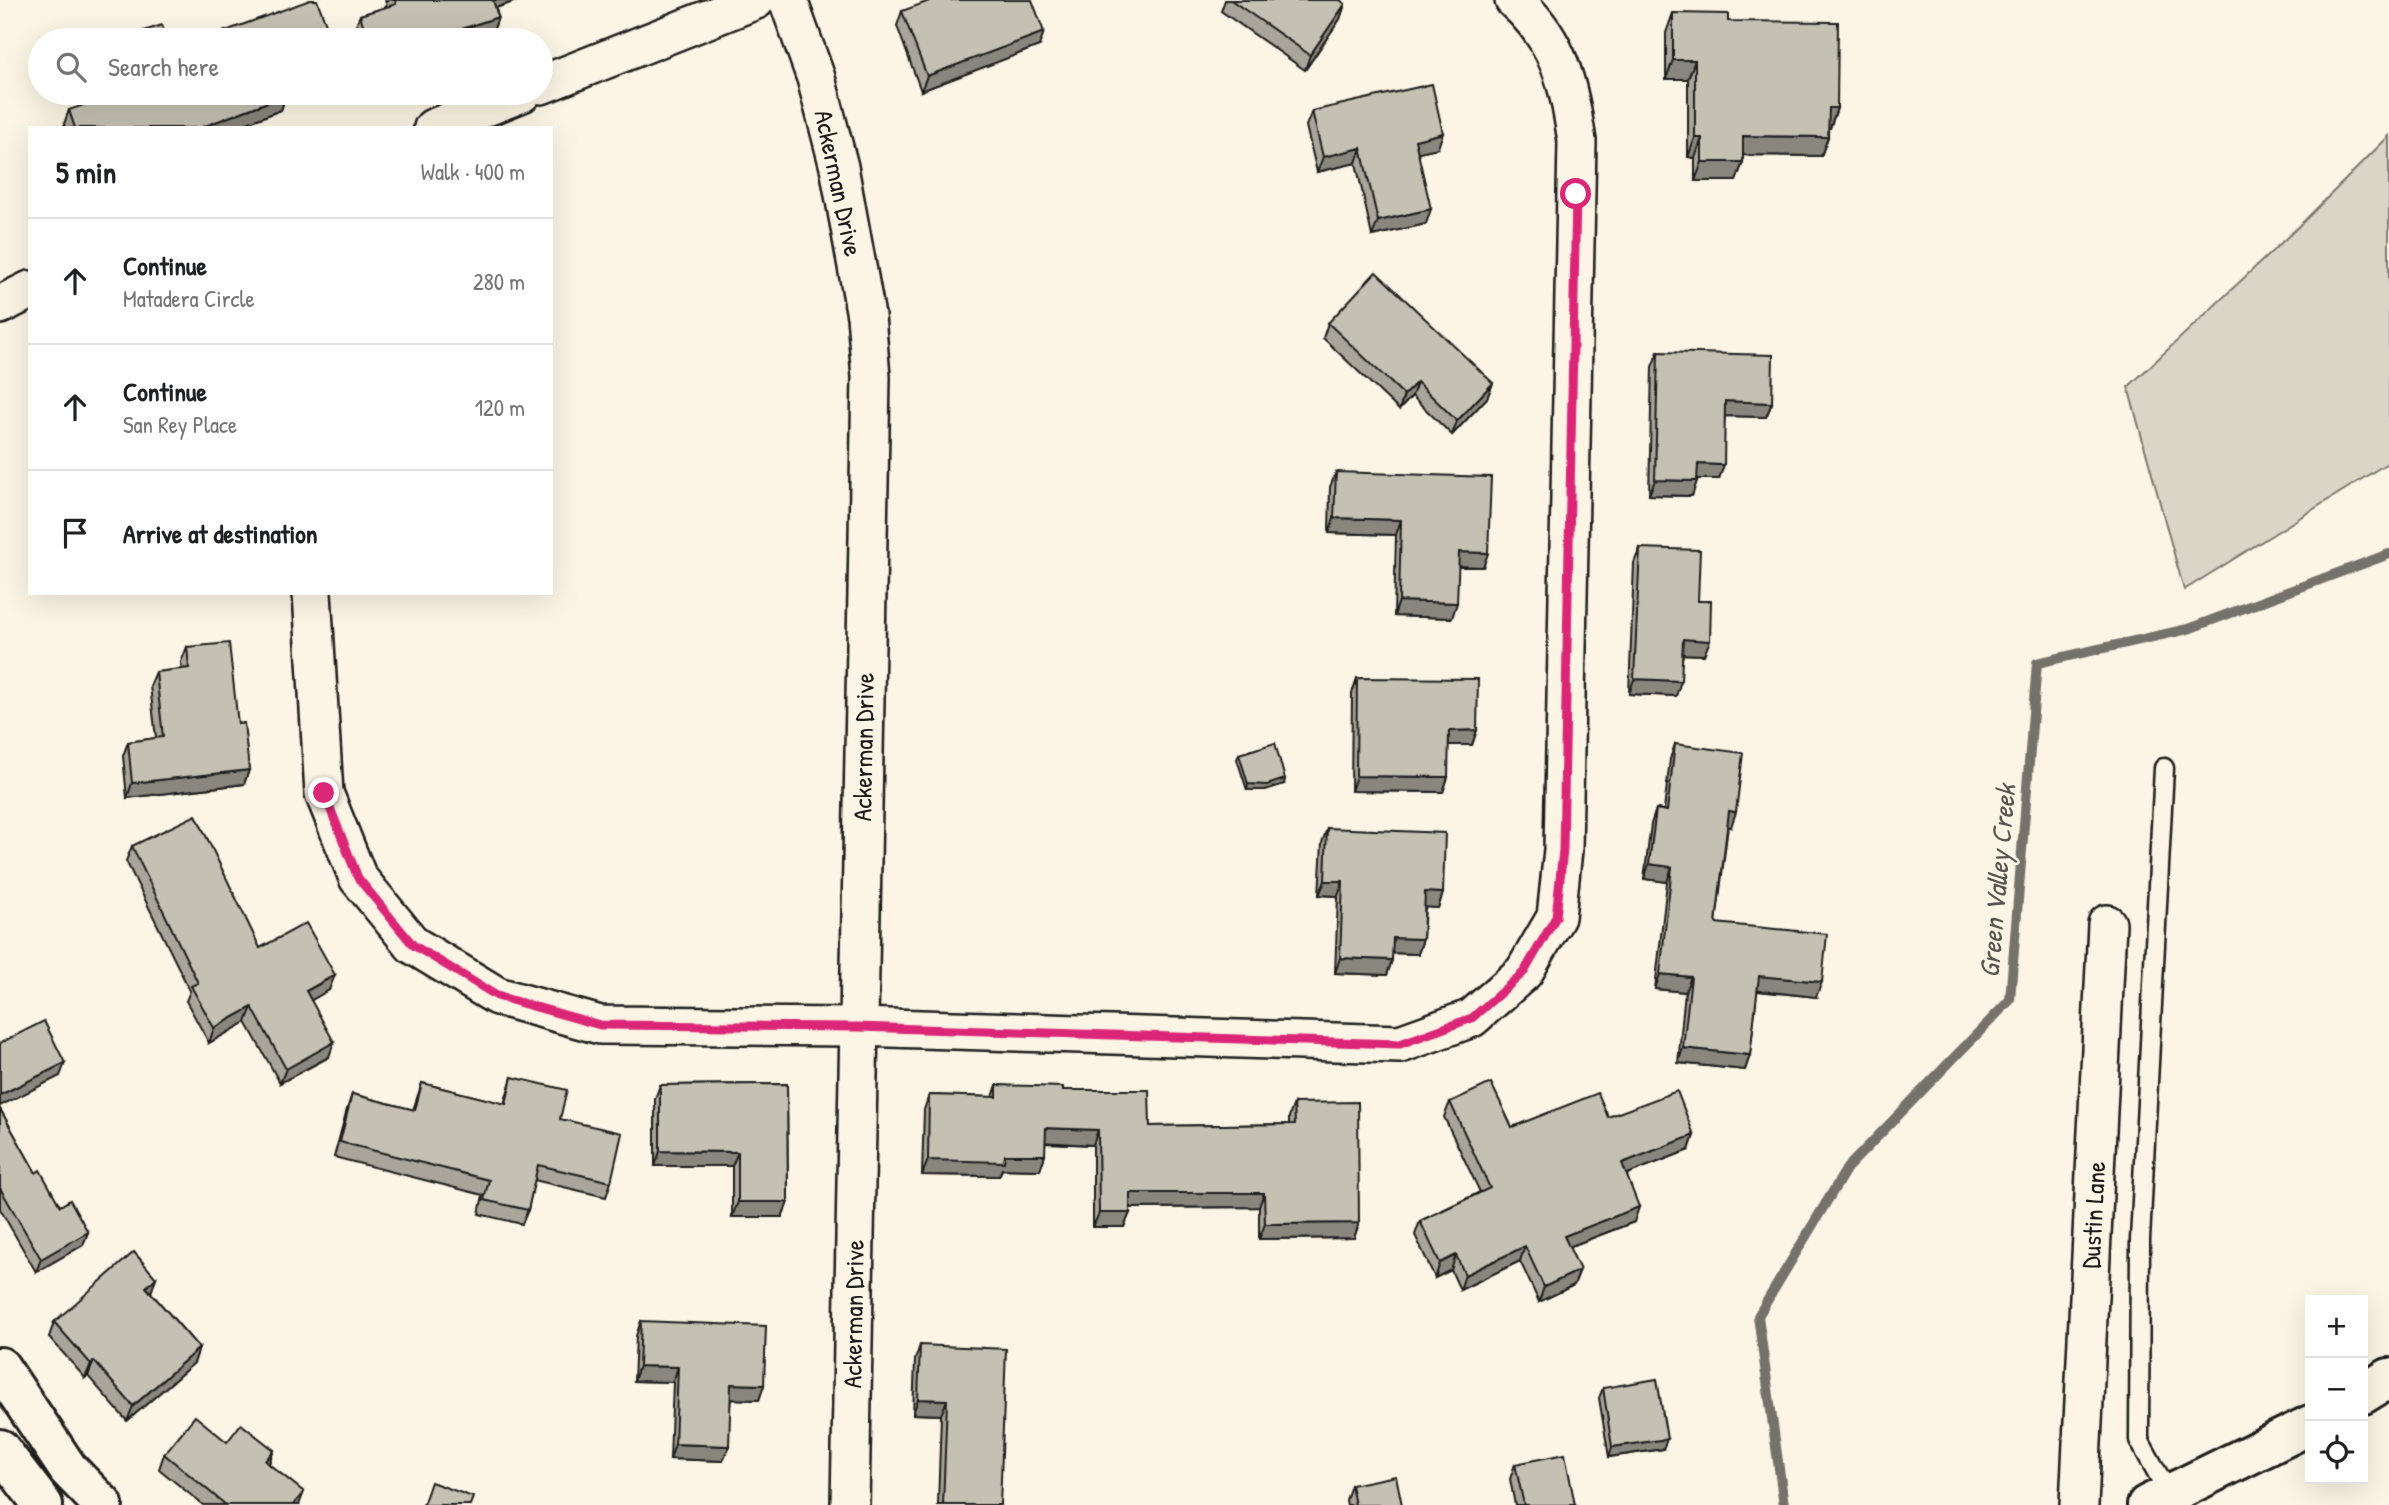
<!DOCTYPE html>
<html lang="en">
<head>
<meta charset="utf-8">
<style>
	:root { --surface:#fff; --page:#f2f2f2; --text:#202124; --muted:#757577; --line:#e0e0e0 }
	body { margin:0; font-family:"Patrick Hand",sans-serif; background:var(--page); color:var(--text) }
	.controls { position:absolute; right:21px; bottom:21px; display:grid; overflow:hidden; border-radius:0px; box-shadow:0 7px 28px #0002 }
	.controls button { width:63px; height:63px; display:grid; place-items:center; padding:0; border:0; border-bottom:2px solid var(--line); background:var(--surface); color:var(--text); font:35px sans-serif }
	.stop { position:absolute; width:21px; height:21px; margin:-16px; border:5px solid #db2777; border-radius:50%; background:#fff }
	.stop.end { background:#db2777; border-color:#fff; box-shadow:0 2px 7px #0008 }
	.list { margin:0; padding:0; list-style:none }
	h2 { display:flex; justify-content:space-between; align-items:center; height:91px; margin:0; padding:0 28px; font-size:30px }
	h2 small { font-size:23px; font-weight:400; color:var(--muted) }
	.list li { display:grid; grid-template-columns:46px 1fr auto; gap:21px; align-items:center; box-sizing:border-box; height:126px; padding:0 28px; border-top:2px solid var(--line) }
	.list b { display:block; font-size:26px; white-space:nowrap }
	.list p { margin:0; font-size:23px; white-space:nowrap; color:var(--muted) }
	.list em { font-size:23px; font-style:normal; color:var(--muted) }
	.icon { flex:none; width:38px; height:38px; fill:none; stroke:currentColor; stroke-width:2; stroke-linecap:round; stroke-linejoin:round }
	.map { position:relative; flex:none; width:2389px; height:1505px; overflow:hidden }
	.search { position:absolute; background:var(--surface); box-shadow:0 7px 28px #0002; left:28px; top:28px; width:525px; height:77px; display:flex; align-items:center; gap:18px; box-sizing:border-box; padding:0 24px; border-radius:38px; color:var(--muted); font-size:26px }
	.panel { position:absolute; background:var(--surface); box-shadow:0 7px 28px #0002; left:28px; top:126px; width:525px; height:469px; border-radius:0px }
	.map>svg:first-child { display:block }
	.green { fill:#dbd5c8; stroke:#7c7872; stroke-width:2 }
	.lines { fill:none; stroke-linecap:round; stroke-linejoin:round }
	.stream { stroke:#75726c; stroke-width:10 }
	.lane-casing { stroke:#1c1c1c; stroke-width:23 }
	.street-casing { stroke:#1c1c1c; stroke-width:42 }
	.secondary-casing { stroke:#1c1c1c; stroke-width:44 }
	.lane { stroke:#fcf5e5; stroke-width:18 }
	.street { stroke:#fcf5e5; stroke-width:37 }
	.secondary { stroke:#fcf5e5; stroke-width:38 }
	.wall { fill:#a9a59a; stroke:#1c1c1c; stroke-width:2 }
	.shaded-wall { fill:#89867d; stroke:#1c1c1c; stroke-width:2 }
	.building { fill:#c4c0b3; stroke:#1c1c1c; stroke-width:2 }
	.route { stroke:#db2777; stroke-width:9 }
	.labels { text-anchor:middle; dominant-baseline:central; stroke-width:5; stroke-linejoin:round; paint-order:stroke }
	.street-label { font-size:26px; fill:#1c1c1c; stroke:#fcf5e5 }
	.water-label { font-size:28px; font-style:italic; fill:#575551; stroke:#fcf5e5 }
</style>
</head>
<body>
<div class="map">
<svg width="2389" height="1505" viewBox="0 0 2389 1505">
	<rect width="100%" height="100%" fill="#fcf5e5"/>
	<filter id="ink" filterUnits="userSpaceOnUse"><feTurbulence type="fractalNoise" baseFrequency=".0143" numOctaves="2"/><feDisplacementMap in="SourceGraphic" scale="14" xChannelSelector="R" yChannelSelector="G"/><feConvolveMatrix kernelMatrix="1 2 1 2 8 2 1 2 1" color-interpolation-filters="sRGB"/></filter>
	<g filter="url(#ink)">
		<path class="green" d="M 2389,136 L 2389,462 L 2184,590 L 2128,387 L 2299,226 Z"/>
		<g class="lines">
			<path class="stream" d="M 1784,1505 L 1758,1316 L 1847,1168 L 2010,1000 L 2037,663 L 2188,629 L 2389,554"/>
			<defs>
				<path id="lane" d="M 2164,768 L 2140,1240 L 2139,1440 L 2169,1494"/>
				<g id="street">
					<path d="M 788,0 L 816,78 L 839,167 L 866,316 L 871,377 L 850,1505"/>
					<path d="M 541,85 L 756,0"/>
					<path d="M 433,128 L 522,93"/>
					<path d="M 0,305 L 30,290"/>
					<path d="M 312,593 L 324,793 L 358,878 L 413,945 L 497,996 L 600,1025 L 857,1027 L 1400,1044 L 1472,1018 L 1524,972 L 1556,917 L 1563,850 L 1577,141 C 1568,83 1560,41 1514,0"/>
					<path d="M 2079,1505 L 2107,924"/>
				</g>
				<g id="secondary">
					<path d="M 0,1367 L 68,1469 L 103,1505"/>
					<path d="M 2363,1394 L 2389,1378"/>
					<path d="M 0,1449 L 43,1505"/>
					<path d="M 2147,1505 L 2310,1425"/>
				</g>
			</defs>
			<use href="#lane" class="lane-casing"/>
			<use href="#street" class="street-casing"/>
			<use href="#secondary" class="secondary-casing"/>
			<use href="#lane" class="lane"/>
			<use href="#street" class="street"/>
			<use href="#secondary" class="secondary"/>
		</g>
		<g class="wall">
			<path d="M 385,0 L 519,0 L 496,8 L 498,17 L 493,32 L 468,40 L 358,40 L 354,30 L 360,15 L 387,7 Z"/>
			<path d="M 1225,0 L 1340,0 L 1345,4 L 1340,19 L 1305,70 L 1221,11 Z"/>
			<path d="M 902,11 L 1039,46 L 921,91 L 897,26 Z"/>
			<path d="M 1673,13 L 1728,21 L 1837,108 L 1830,128 L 1828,128 L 1828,137 L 1821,156 L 1743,155 L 1743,162 L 1736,181 L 1695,181 L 1695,158 L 1688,157 L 1688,79 L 1666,79 L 1666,33 Z"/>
			<path d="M 286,95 L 281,110 L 234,128 L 65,128 L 64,124 L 69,110 Z"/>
			<path d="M 1312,111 L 1438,148 L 1418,152 L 1426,224 L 1372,236 L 1356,163 L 1317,172 L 1306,126 Z"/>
			<path d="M 1328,323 L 1493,383 L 1487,398 L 1452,435 L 1412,396 L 1399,410 L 1323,338 Z"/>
			<path d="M 1658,352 L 1772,403 L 1766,417 L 1725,416 L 1719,479 L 1697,479 L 1692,496 L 1649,495 L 1652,367 Z"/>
			<path d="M 1336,472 L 1488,553 L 1483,567 L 1458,567 L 1452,618 L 1394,616 L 1396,535 L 1329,533 L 1330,487 Z"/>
			<path d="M 1640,548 L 1698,601 L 1704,655 L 1683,654 L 1676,696 L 1629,694 L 1634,563 Z"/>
			<path d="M 187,647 L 238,724 L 249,770 L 244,784 L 127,798 L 123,756 L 128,742 L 156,738 L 150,686 L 156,672 L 182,669 L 181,662 Z"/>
			<path d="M 1357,678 L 1477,730 L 1472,745 L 1448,745 L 1448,777 L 1443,792 L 1351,791 L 1352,693 Z"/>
			<path d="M 1675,744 L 1731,827 L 1728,826 L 1716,923 L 1816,997 L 1757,991 L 1750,1055 L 1745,1070 L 1678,1063 L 1685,992 L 1655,989 L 1667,882 L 1644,879 L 1651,824 L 1656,809 L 1664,810 L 1670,759 Z"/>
			<path d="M 1239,754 L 1284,784 L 1265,790 L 1247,790 L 1237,759 Z"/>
			<path d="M 1327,828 L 1443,893 L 1438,908 L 1425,907 L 1423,939 L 1418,954 L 1392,953 L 1392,960 L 1387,975 L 1335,973 L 1338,896 L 1319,895 L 1322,843 Z"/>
			<path d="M 132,846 L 260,948 L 329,990 L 311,1000 L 329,1057 L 280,1083 L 246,1022 L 209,1043 L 186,1001 L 190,991 L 126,861 Z"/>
			<path d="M 512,1077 L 560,1119 L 611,1182 L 606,1197 L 534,1180 L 528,1210 L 522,1224 L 479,1214 L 483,1195 L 334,1157 L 347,1109 L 352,1094 L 413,1110 L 422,1083 L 504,1104 Z"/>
			<path d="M 787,1084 L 788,1202 L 782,1217 L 732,1217 L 732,1166 L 655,1166 L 655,1099 L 660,1085 Z"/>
			<path d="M 997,1085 L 1063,1090 L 1150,1126 L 1289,1124 L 1289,1117 L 1294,1103 L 1359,1223 L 1354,1238 L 1259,1239 L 1259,1207 L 1130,1208 L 1124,1227 L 1093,1227 L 1093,1145 L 1045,1143 L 1045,1155 L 1040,1170 L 1002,1169 L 999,1176 L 922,1175 L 924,1110 L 929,1095 L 993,1097 Z"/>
			<path d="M 1450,1102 L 1512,1127 L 1608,1117 L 1694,1135 L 1689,1150 L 1627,1174 L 1634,1222 L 1569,1247 L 1574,1285 L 1539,1302 L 1520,1261 L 1460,1290 L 1451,1270 L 1435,1278 L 1415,1235 L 1420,1221 L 1480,1192 L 1444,1117 Z"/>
			<path d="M 0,1109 L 36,1173 L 60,1206 L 88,1232 L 83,1245 L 36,1272 L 0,1209 Z"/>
			<path d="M 151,1293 L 199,1348 L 194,1363 L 127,1421 L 88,1376 L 85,1378 L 49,1337 L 54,1322 Z"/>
			<path d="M 641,1321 L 764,1385 L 759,1400 L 731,1399 L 723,1461 L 670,1459 L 673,1382 L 634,1381 L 636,1336 Z"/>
			<path d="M 920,1345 L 1000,1505 L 938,1505 L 941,1415 L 913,1414 L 915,1360 Z"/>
			<path d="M 1603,1388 L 1663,1449 L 1609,1457 L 1599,1398 Z"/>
			<path d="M 227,1442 L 274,1450 L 269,1464 L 299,1505 L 203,1505 L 159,1469 L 164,1454 Z"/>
			<path d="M 1515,1464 L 1575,1505 L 1515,1505 L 1510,1479 Z"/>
			<path d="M 1351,1485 L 1402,1505 L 1347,1505 L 1346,1500 Z"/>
		</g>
		<g class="shaded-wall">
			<path d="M 491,0 L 519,0 L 486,11 Z"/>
			<path d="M 1345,4 L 1340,19 L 1305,70 L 1310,55 Z"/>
			<path d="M 498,17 L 493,32 L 468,40 L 428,40 Z"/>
			<path d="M 1044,32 L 1039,46 L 921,91 L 927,76 Z"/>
			<path d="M 1673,60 L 1695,60 L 1688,79 L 1666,79 Z"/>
			<path d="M 286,95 L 281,110 L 234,128 L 200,128 Z"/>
			<path d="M 1829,108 L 1837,108 L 1830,128 L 1822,128 Z"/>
			<path d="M 1443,133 L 1438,148 L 1410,154 L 1415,140 Z"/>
			<path d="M 1743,136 L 1828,137 L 1821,156 L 1736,155 Z"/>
			<path d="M 1695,138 L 1702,138 L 1695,158 L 1688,157 Z"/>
			<path d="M 1361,148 L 1356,163 L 1317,172 L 1323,157 Z"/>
			<path d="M 1702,162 L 1743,162 L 1736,181 L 1695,181 Z"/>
			<path d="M 1431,209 L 1426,224 L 1372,236 L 1378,221 Z"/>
			<path d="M 1417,382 L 1412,396 L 1399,410 L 1404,395 Z"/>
			<path d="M 1493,383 L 1487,398 L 1452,435 L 1457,421 Z"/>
			<path d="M 1725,401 L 1772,403 L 1766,417 L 1720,416 Z"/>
			<path d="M 1698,464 L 1724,465 L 1719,479 L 1692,479 Z"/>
			<path d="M 1655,480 L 1697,481 L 1692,496 L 1649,495 Z"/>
			<path d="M 1334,518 L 1401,520 L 1396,535 L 1329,533 Z"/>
			<path d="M 1459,552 L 1488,553 L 1483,567 L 1453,566 Z"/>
			<path d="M 1399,601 L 1457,603 L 1452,618 L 1394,616 Z"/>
			<path d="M 1683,639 L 1710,641 L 1704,655 L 1678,654 Z"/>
			<path d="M 1634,679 L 1681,681 L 1676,696 L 1629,694 Z"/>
			<path d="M 1477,730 L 1472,745 L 1443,745 L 1449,731 Z"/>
			<path d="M 249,770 L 244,784 L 127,798 L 132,783 Z"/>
			<path d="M 1356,776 L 1448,777 L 1443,792 L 1351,791 Z"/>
			<path d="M 1285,779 L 1284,784 L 1265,790 L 1247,790 L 1248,784 Z"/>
			<path d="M 1729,811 L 1736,812 L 1731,827 L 1724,826 Z"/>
			<path d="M 1649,864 L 1672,867 L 1667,882 L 1644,879 Z"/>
			<path d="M 1325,881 L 1343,881 L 1338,896 L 1319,895 Z"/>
			<path d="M 1425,892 L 1443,893 L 1438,908 L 1420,907 Z"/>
			<path d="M 1393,938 L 1423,939 L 1418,954 L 1387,953 Z"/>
			<path d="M 1340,958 L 1392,960 L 1387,975 L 1335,973 Z"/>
			<path d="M 1660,974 L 1691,977 L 1685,992 L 1655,989 Z"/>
			<path d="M 335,975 L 329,990 L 301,1006 L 306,991 Z"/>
			<path d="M 1759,976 L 1822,982 L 1816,997 L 1753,990 Z"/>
			<path d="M 252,1007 L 246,1022 L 209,1043 L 214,1028 Z"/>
			<path d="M 334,1042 L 329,1057 L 280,1083 L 286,1069 Z"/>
			<path d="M 1683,1048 L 1750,1055 L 1745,1070 L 1678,1063 Z"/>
			<path d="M 65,1063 L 60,1076 L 0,1106 L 0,1095 Z"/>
			<path d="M 1046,1128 L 1098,1130 L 1093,1145 L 1040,1142 Z"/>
			<path d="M 1694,1135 L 1689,1150 L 1617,1178 L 1622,1163 Z"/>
			<path d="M 660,1151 L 738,1152 L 732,1166 L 655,1166 Z"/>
			<path d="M 1005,1155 L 1045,1155 L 1040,1170 L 1002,1169 L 999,1176 L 922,1175 L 928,1160 Z"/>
			<path d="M 1130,1193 L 1264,1193 L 1259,1207 L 1124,1208 Z"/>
			<path d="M 738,1202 L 788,1202 L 782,1217 L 732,1217 Z"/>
			<path d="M 1639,1207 L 1634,1222 L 1558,1251 L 1564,1236 Z"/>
			<path d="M 1099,1213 L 1130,1213 L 1124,1227 L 1093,1227 Z"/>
			<path d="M 1359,1223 L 1354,1238 L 1259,1239 L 1265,1224 Z"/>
			<path d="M 88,1232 L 83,1245 L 36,1272 L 41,1259 Z"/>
			<path d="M 1525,1246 L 1520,1261 L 1460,1290 L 1465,1275 Z"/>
			<path d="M 1456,1255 L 1451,1270 L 1435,1278 L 1440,1263 Z"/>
			<path d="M 1580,1270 L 1574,1285 L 1539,1302 L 1544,1287 Z"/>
			<path d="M 156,1278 L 151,1293 L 146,1287 Z"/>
			<path d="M 199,1348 L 194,1363 L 127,1421 L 133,1406 Z"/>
			<path d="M 94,1361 L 88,1376 L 85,1378 L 91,1364 Z"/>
			<path d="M 639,1366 L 678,1367 L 673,1382 L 634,1381 Z"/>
			<path d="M 731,1384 L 764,1385 L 759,1400 L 726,1399 Z"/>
			<path d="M 918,1399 L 947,1400 L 941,1415 L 913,1414 Z"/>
			<path d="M 1667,1439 L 1663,1449 L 1609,1457 L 1612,1447 Z"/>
			<path d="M 675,1444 L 729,1446 L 723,1461 L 670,1459 Z"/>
			<path d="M 274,1450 L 268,1465 L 265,1461 Z"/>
			<path d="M 304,1492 L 299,1505 L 293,1505 Z"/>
		</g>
		<g class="building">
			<path d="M 310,0 L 317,0 L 332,40 L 201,40 Z"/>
			<path d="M 395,0 L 493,0 L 498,17 L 428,40 L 368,40 L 360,15 L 396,4 Z"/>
			<path d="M 932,0 L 1032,0 L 1044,32 L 927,76 L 902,11 Z"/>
			<path d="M 1231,0 L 1340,0 L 1345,4 L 1310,55 Z"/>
			<path d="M 1673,13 L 1728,14 L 1728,21 L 1838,22 L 1837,108 L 1829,108 L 1828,137 L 1743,136 L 1743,162 L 1702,162 L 1702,138 L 1695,138 L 1695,60 L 1673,60 Z"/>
			<path d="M 162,25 L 167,40 L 117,40 Z"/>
			<path d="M 1432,84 L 1443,133 L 1415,140 L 1431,209 L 1378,221 L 1361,148 L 1323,157 L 1312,111 Z"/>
			<path d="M 118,93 L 285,93 L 286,95 L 200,128 L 75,128 L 69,110 Z"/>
			<path d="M 1376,272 L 1493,383 L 1457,421 L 1417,382 L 1404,395 L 1328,323 Z"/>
			<path d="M 1658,352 L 1773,355 L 1772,403 L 1725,401 L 1724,465 L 1698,464 L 1697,481 L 1655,480 Z"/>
			<path d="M 1336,472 L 1491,477 L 1488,553 L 1459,552 L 1457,603 L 1399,601 L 1401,520 L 1334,518 Z"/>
			<path d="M 1640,548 L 1700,550 L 1698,601 L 1711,601 L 1710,641 L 1683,639 L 1681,681 L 1634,679 Z"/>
			<path d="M 229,643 L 238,724 L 244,723 L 249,770 L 132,783 L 128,742 L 163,737 L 156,672 L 189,668 L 187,647 Z"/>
			<path d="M 1357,678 L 1478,679 L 1477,730 L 1449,731 L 1448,777 L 1356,776 Z"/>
			<path d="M 1275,743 L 1285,779 L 1267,785 L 1248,784 L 1239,754 Z"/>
			<path d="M 1675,744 L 1743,753 L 1736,812 L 1729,811 L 1716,923 L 1827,934 L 1822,982 L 1759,976 L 1750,1055 L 1683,1048 L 1691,977 L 1660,974 L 1672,867 L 1649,864 L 1656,809 L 1667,811 Z"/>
			<path d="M 196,815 L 260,948 L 306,923 L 335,975 L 306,991 L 334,1042 L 286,1069 L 252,1007 L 214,1028 L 191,986 L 198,983 L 132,846 Z"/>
			<path d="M 1327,828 L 1445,833 L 1443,893 L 1425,892 L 1423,939 L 1393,938 L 1392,960 L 1340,958 L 1343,881 L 1325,881 Z"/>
			<path d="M 44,1021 L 65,1063 L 0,1095 L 0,1043 Z"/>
			<path d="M 512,1077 L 567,1090 L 560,1119 L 622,1133 L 611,1182 L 538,1165 L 528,1210 L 484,1200 L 489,1180 L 340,1142 L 352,1094 L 415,1110 L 422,1083 L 506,1104 Z"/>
			<path d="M 1491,1083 L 1512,1127 L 1598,1093 L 1608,1117 L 1677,1091 L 1694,1135 L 1622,1163 L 1639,1207 L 1564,1236 L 1580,1270 L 1544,1287 L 1525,1246 L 1465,1275 L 1456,1255 L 1440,1263 L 1420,1221 L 1490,1188 L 1450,1102 Z"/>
			<path d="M 787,1084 L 788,1202 L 738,1202 L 738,1152 L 660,1151 L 660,1085 Z"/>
			<path d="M 997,1085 L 1063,1087 L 1063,1090 L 1149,1090 L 1150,1126 L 1295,1124 L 1294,1103 L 1358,1102 L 1359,1223 L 1265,1224 L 1264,1193 L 1130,1193 L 1130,1213 L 1099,1213 L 1098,1130 L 1046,1128 L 1045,1155 L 1005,1155 L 1004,1162 L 928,1160 L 929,1095 L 997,1097 Z"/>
			<path d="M 0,1109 L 36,1173 L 40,1170 L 60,1206 L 70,1200 L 88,1232 L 41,1259 L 0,1188 Z"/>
			<path d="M 134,1252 L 156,1278 L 146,1287 L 199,1348 L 133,1406 L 94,1361 L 91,1364 L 54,1322 Z"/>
			<path d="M 641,1321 L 766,1326 L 764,1385 L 731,1384 L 729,1446 L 675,1444 L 678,1367 L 639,1366 Z"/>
			<path d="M 920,1345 L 1006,1349 L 1000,1505 L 943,1505 L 947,1400 L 918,1399 Z"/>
			<path d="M 1657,1379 L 1667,1439 L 1612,1447 L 1603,1388 Z"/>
			<path d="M 195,1416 L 227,1442 L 241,1424 L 274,1450 L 265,1461 L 304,1492 L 293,1505 L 226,1505 L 164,1454 Z"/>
			<path d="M 1565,1454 L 1575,1505 L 1524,1505 L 1515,1464 Z"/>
			<path d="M 1396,1476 L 1402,1505 L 1355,1505 L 1351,1485 Z"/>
			<path d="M 431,1482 L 473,1497 L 470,1505 L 423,1505 Z"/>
		</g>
	</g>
	<g class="lines" filter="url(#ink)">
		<path class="route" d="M 324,793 L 358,878 L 413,945 L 497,996 L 600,1025 L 857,1027 L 1400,1044 L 1472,1018 L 1524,972 L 1556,917 L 1563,850 L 1576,194"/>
	</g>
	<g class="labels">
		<g class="street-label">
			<text transform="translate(839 183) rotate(78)">Ackerman Drive</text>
			<text transform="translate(863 747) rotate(-89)">Ackerman Drive</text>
			<text transform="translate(2093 1215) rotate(-87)">Dustin Lane</text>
			<text transform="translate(853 1314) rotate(-89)">Ackerman Drive</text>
		</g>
		<g class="water-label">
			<text transform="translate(1997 881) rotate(-85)">Green Valley Creek</text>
		</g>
	</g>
</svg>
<div class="controls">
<button>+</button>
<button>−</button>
<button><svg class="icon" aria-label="locate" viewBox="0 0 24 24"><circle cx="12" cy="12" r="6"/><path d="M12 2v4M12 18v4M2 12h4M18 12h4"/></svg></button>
</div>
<div class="stop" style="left:1576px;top:194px"></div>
<div class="stop end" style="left:324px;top:793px"></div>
<div class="search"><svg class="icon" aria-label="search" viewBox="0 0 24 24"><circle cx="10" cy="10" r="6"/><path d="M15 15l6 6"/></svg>Search here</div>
<section class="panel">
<h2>5 min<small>Walk · 400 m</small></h2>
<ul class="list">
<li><svg class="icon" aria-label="ahead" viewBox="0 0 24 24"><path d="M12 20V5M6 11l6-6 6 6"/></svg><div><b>Continue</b><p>Matadera Circle</p></div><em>280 m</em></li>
<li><svg class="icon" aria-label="ahead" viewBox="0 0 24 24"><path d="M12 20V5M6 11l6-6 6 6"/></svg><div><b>Continue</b><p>San Rey Place</p></div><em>120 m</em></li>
<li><svg class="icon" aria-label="arrive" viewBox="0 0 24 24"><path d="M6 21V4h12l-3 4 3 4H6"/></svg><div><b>Arrive at destination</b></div></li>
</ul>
</section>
</div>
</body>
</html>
